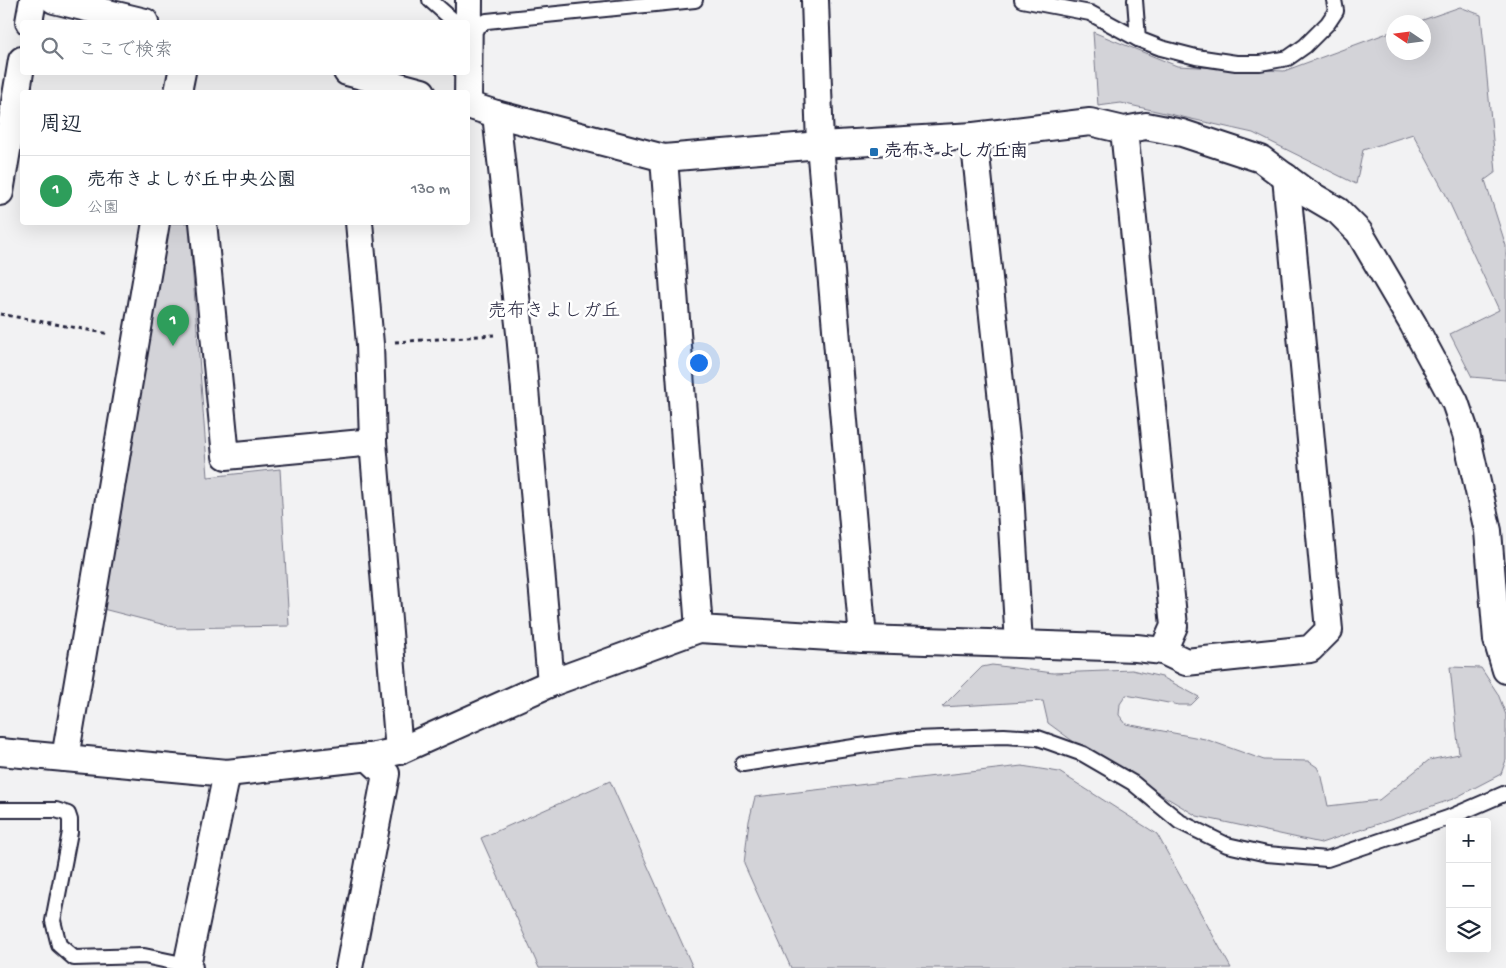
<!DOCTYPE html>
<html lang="ja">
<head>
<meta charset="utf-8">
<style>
	:root { --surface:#fff; --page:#f2f2f3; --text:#1f2937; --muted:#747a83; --line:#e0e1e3; --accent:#d93025 }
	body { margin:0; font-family:"Gochi Hand","Klee One",sans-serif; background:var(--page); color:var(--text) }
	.controls { position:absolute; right:15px; bottom:15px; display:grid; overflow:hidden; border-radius:5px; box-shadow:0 5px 20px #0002 }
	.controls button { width:45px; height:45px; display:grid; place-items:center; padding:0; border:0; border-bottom:1px solid var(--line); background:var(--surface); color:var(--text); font:25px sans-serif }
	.compass { position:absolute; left:1386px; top:15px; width:45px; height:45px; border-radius:50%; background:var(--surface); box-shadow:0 5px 20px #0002; rotate:283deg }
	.you { position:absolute; left:698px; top:362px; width:18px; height:18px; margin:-12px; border:4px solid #fff; border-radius:50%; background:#1a73e8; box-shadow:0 0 0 8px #1a73e833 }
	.badge { display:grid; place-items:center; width:32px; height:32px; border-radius:50%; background:var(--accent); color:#fff; font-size:16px; font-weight:700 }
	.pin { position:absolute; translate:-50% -41px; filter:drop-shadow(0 1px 2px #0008) }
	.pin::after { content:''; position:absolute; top:26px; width:18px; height:15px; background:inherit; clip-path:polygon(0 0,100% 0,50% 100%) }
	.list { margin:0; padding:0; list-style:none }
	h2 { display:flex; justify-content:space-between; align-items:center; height:65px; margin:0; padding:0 20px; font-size:21px }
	h2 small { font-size:16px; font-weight:400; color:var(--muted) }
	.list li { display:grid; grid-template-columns:32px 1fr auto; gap:15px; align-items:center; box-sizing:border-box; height:70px; padding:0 20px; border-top:1px solid var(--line) }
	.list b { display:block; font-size:19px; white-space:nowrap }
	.list p { margin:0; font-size:16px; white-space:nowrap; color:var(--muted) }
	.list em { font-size:16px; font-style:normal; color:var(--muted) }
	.icon { flex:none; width:28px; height:28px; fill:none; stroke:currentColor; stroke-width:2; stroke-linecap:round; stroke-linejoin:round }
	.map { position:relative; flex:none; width:1506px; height:968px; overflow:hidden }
	.search { position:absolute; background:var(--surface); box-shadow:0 5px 20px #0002; left:20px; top:20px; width:450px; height:55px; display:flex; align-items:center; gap:12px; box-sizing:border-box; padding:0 18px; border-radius:5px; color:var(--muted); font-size:19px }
	.panel { position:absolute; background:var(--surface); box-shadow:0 5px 20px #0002; left:20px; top:90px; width:450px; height:135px; border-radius:5px }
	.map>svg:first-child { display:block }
	.green { fill:#d3d3d8; stroke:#7a7a8a }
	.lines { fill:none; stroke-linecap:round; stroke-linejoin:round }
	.lane-casing { stroke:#22223b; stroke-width:18 }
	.street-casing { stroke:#22223b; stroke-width:30 }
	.path { stroke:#22223b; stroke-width:3; stroke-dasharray:4 4; stroke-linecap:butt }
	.lane { stroke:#fff; stroke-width:14 }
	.street { stroke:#fff; stroke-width:26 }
	.poi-dot { fill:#1f6fb2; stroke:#fff; stroke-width:2 }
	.labels { text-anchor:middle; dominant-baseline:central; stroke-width:5; stroke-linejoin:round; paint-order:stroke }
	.poi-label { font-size:18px; font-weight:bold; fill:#22223b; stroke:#fff; text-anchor:start }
	.neighbourhood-label { font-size:19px; fill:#22223b; stroke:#fff }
</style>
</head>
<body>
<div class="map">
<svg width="1506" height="968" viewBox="0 0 1506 968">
	<rect width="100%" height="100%" fill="#f2f2f3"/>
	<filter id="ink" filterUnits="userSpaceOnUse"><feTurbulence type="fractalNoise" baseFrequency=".02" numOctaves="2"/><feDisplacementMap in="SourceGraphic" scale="10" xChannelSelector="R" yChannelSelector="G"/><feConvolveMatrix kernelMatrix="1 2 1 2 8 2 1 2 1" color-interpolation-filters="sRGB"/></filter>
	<g filter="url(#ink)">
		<g class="green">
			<path d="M 1460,7 L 1481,15 L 1496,172 L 1485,180 L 1506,246 L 1506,380 L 1472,377 L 1450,334 L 1499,310 L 1445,193 L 1413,134 L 1363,150 L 1356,184 L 1253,133 L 1121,103 L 1098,106 L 1093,32 L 1177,66 L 1284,71 L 1393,31 L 1394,52 L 1424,52 L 1424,22 L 1417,22 Z"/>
			<path d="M 168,223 L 189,223 L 208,477 L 280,469 L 289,626 L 177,628 L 103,609 Z"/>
			<path d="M 992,665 L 1053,673 L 1132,670 L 1162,677 L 1199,697 L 1191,705 L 1179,705 L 1126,695 L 1120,704 L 1119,715 L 1126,724 L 1205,739 L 1264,760 L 1308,761 L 1317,767 L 1322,777 L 1328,806 L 1379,800 L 1429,760 L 1459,754 L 1450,667 L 1481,668 L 1498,694 L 1506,715 L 1506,760 L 1501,774 L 1453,799 L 1321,843 L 1197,816 L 1074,742 L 1048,723 L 1043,701 L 942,707 L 982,667 Z"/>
			<path d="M 1022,766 L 1059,772 L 1157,834 L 1231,968 L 791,968 L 744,864 L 749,821 L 755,797 Z"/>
			<path d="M 610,781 L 693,968 L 539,968 L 481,838 Z"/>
		</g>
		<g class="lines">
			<defs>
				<g id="lane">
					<path d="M 430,0 L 455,22"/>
					<path d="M 1022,0 L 1090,13 L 1138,39 L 1161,48 L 1196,57 L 1236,63 L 1260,63 L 1288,58 L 1305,46 L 1328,23 L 1336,11 L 1334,0"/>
					<path d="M 1135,0 L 1138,39"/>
					<path d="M 468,33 L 487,21 L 695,0"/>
					<path d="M 743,764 L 860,746 L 914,739 L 1004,736 L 1038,738 L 1083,754 L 1133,783 L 1180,822 L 1227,845 L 1267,854 L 1327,859 L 1448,818 L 1506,793"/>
					<path d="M 0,810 L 56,810 L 68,814 L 70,820 L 70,832 L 53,921 L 59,945 L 74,958 L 144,956 L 187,965"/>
				</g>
				<g id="street">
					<path d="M 54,0 L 145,22"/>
					<path d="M 29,22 L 33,0"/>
					<path d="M 347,72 L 422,92"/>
					<path d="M 178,92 L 182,72"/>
					<path d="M 468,105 L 496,114 L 664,158 L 820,145 L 974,136 L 1090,122 L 1124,130 L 1146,126 L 1182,133 L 1261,159 L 1304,191 L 1338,211 L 1359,232 L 1413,324 L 1455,402 L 1466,434 L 1488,531 L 1497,640 L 1506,670"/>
					<path d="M 468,105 L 469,0"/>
					<path d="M 1124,130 L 1174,626 L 1163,651"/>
					<path d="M 974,136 L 1008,458 L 1019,644 L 1136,648 L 1163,651 L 1186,662 L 1310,649 L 1329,630 L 1286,177"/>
					<path d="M 664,158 L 699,629 L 863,639 L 820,145 L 815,0"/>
					<path d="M 0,192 L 22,60"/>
					<path d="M 203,222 L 226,456 L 373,442 L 399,751"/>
					<path d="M 359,222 L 370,344 L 373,442"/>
					<path d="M 863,639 L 1019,644"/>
					<path d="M 551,683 L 699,629"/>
					<path d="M 0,752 L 227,773 L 370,757 L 399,751 L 551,683 L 520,333 L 496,114"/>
					<path d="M 65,758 L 156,222"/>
					<path d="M 189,968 L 187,965 L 227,773"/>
					<path d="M 349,968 L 386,774 L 368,757"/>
				</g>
			</defs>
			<use href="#lane" class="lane-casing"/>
			<use href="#street" class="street-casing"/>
			<g class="path">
				<path d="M 0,314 L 110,334"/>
				<path d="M 395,342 L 494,335"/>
			</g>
			<use href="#lane" class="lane"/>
			<use href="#street" class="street"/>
		</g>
	</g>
	<rect class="poi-dot" x="869" y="147" width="10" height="10" rx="2.5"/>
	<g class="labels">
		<g class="poi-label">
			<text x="884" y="152">売布きよしガ丘南</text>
		</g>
		<g class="neighbourhood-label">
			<text x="554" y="312">売布きよしガ丘</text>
		</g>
	</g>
</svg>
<div class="controls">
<button>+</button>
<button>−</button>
<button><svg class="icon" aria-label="layers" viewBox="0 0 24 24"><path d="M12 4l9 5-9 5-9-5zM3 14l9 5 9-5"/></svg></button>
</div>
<svg class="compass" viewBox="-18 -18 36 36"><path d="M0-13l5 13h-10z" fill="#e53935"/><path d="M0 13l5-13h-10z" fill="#747a83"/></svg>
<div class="you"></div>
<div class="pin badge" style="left:173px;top:346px;background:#2e9e5b">1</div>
<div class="search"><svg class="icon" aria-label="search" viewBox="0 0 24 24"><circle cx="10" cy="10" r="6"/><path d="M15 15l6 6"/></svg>ここで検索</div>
<section class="panel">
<h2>周辺<small></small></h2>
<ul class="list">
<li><span class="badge" style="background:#2e9e5b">1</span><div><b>売布きよしが丘中央公園</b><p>公園</p></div><em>130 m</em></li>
</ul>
</section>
</div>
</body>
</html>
